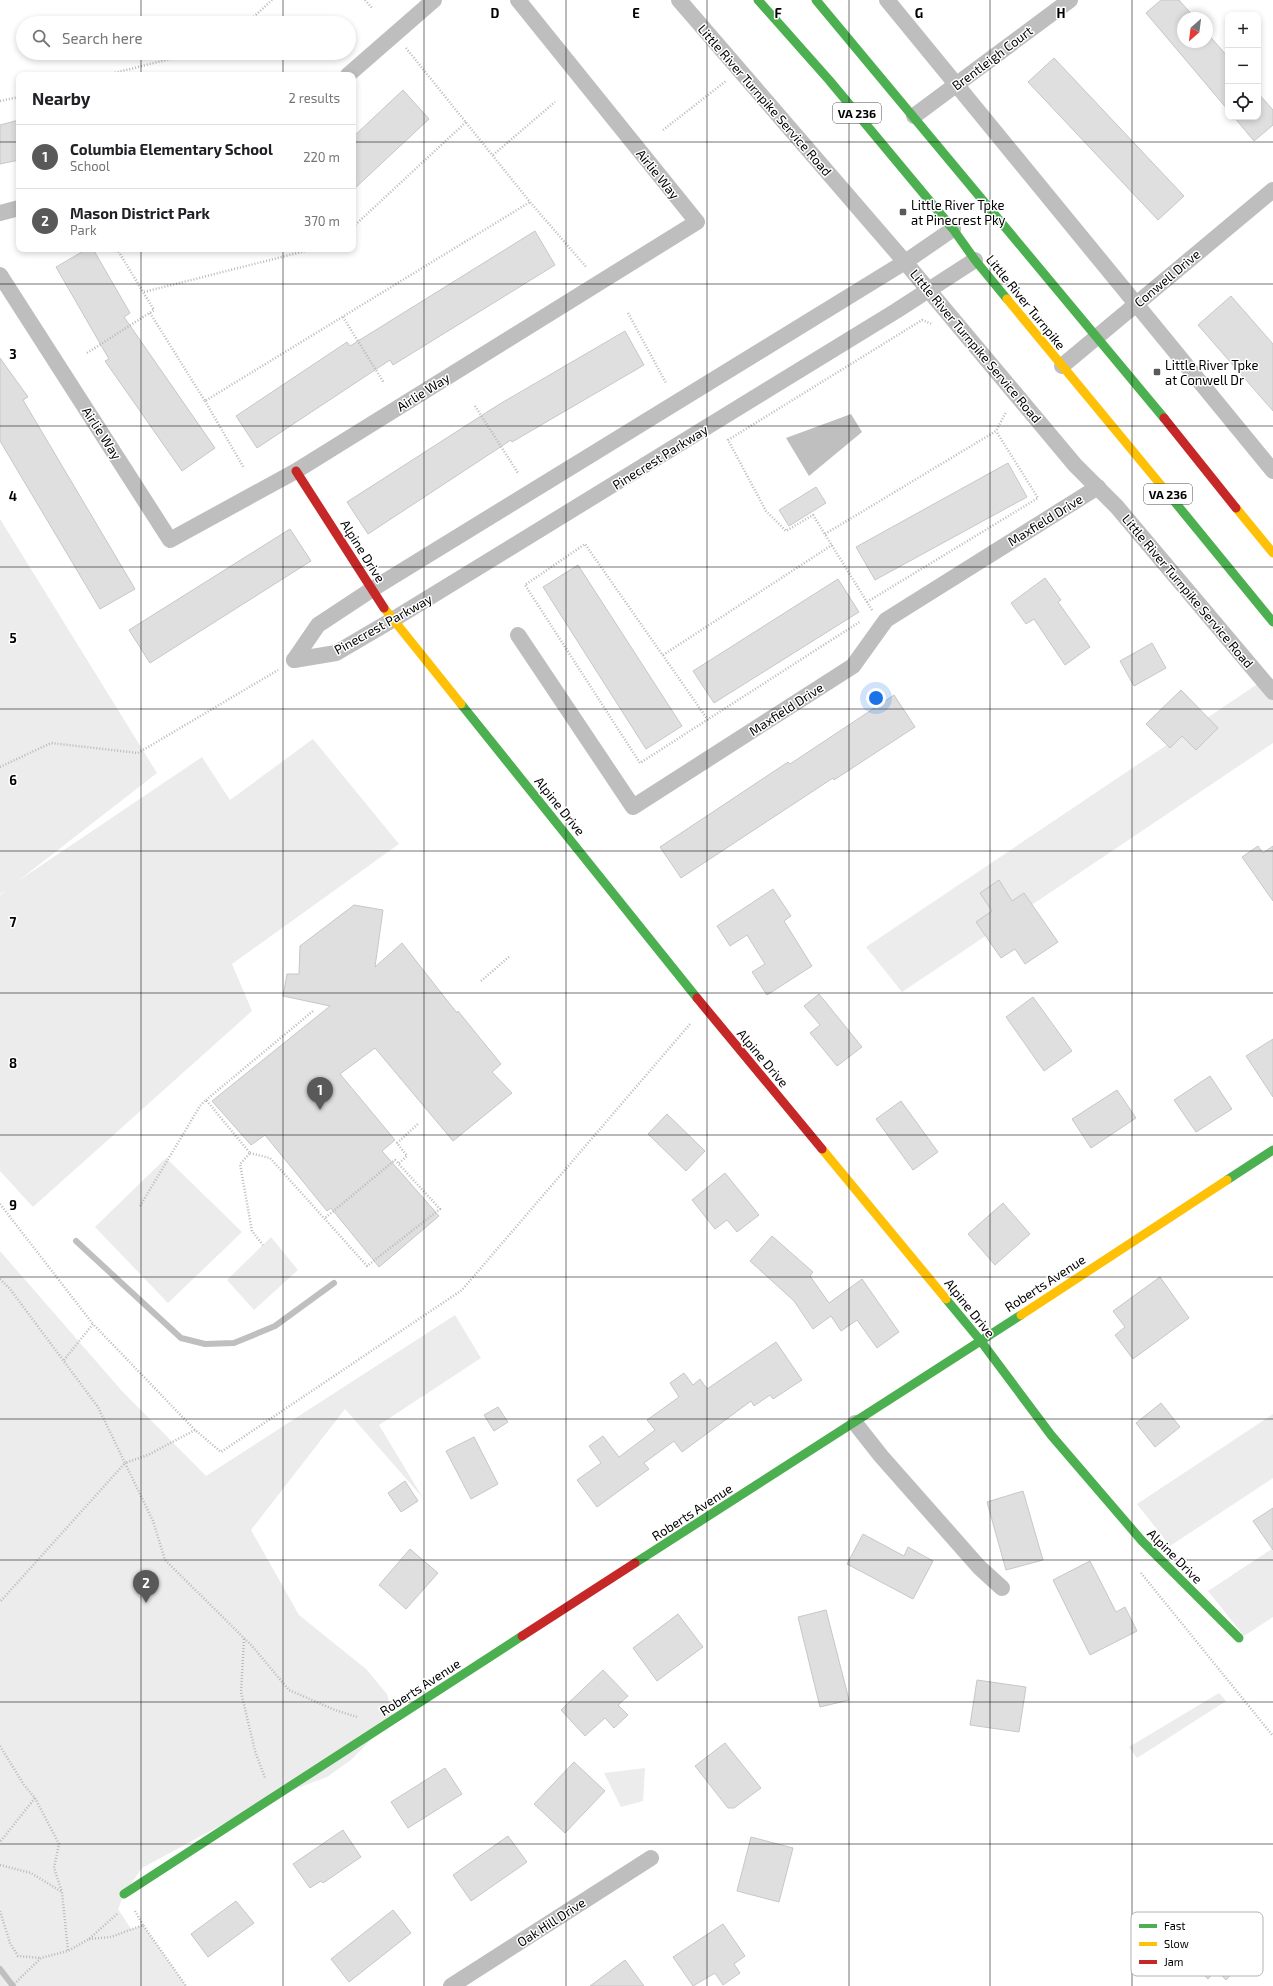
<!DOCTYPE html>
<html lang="en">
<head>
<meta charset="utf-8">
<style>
	:root { --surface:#fff; --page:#f6f6f6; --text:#202124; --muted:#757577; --line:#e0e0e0; --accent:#595959 }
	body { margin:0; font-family:"Exo 2",sans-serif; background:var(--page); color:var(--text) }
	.controls { position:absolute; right:12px; top:12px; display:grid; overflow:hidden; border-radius:8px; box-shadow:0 2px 6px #0003 }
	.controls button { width:36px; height:36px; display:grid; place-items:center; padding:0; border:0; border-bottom:1px solid var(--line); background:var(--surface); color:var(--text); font:20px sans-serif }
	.compass { position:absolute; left:1177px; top:12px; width:36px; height:36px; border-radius:50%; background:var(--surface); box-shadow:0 2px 6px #0003; rotate:208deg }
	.you { position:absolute; left:876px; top:698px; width:14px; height:14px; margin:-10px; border:3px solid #fff; border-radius:50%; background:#1a73e8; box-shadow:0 0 0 6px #1a73e833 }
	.badge { display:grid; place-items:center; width:26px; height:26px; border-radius:50%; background:var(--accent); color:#fff; font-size:13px; font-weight:700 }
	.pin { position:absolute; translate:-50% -33px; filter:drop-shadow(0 1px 2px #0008) }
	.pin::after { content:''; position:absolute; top:21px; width:14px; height:12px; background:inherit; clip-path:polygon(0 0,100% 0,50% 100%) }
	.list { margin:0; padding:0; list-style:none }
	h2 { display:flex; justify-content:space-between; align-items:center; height:52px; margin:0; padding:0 16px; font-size:17px }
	h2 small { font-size:13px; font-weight:400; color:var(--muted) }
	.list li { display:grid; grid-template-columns:26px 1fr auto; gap:12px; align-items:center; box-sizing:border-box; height:64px; padding:0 16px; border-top:1px solid var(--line) }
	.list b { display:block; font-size:15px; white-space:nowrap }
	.list p { margin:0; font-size:13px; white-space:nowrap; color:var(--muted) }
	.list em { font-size:13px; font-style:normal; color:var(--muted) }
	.icon { flex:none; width:22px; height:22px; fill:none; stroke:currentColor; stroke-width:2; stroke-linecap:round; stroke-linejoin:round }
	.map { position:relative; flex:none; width:1273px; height:1986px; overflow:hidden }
	.search { position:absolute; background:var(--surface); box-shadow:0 2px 6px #0003; left:16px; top:16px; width:340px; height:44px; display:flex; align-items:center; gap:10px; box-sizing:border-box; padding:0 14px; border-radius:22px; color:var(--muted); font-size:15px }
	.panel { position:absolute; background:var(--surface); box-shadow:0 2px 6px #0003; left:16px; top:72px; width:340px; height:180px; border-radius:8px }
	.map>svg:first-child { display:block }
	.green { fill:#ececec }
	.water { fill:#bfbfbf }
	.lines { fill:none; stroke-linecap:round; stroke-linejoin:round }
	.stream { stroke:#bfbfbf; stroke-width:6 }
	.building { fill:#dfdfdf; stroke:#c7c7c7 }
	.path { stroke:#b9b9b9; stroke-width:2.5; stroke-dasharray:1 2; stroke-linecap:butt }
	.street { stroke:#bebebe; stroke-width:16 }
	.fast { stroke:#4caf50; stroke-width:9 }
	.slow { stroke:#ffc107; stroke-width:9 }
	.jam { stroke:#c62828; stroke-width:9 }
	.grid { fill:none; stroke:#000; stroke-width:1; stroke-opacity:0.55 }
	.poi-dot { fill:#595959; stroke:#fff; stroke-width:1.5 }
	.labels { text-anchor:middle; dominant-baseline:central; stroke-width:3; stroke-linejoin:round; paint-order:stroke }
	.shield { fill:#fff; stroke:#4c4c4c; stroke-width:1 }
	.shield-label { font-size:12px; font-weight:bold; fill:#000 }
	.street-label { font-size:13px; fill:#000; stroke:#fff }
	.poi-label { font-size:13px; fill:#000; stroke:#fff; text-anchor:start }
	.key { fill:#fff; stroke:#b2b2b2; stroke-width:1 }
	.key-label { font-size:11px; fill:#000 }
	.grid-label { font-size:13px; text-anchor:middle; font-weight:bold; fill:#000; stroke:#fff; stroke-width:3; stroke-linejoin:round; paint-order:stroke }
</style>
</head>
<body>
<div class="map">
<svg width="1273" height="1986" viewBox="0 0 1273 1986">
	<rect width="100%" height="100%" fill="#fff"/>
	<g class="green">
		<path d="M 0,519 L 157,773 L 18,881 L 202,757 L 230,800 L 313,739 L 399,844 L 232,964 L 252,1011 L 33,1207 L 0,1171 L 0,895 L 6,890 L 0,894 Z"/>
		<path d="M 1265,679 L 1273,689 L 1273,743 L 902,992 L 866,947 Z"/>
		<path d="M 166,1158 L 242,1232 L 168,1303 L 95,1227 Z"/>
		<path d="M 271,1237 L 298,1270 L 254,1310 L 227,1280 Z"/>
		<path d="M 0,1251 L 122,1391 L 206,1476 L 455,1315 L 481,1358 L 379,1425 L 423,1498 L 345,1409 L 251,1530 L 299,1615 L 366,1669 L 387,1694 L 393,1717 L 351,1760 L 327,1777 L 271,1798 L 142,1868 L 124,1894 L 118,1909 L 131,1929 L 143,1925 L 186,1986 L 0,1986 Z"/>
		<path d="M 1273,1414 L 1273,1478 L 1170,1546 L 1137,1504 Z"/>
		<path d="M 1273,1548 L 1273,1617 L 1244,1636 L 1208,1591 Z"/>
		<path d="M 1219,1693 L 1226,1701 L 1137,1758 L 1129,1747 Z"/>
		<path d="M 645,1768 L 643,1801 L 621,1807 L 604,1773 Z"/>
	</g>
	<path class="water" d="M 851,414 L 862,432 L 809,476 L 786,438 Z"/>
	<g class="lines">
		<g class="stream">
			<path d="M 76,1241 L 181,1338 L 205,1344 L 234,1343 L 275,1326 L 334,1283"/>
			<path d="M 0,1969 L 13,1986"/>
		</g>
	</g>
	<g class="building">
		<path d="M 1161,0 L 1179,0 L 1195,18 L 1183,18 L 1183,42 L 1207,42 L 1207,33 L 1228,57 L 1228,110 L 1146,13 Z"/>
		<path d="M 1054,58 L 1184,196 L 1158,220 L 1028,82 Z"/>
		<path d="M 403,90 L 429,119 L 353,190 L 353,137 Z"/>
		<path d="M 1258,93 L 1273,110 L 1273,125 L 1254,141 L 1234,117 L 1258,117 Z"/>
		<path d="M 19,120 L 19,160 L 0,164 L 0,125 Z"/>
		<path d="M 535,231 L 555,265 L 393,365 L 390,360 L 257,448 L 236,416 L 347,342 L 350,346 Z"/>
		<path d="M 87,249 L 93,249 L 130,313 L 124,317 L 215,448 L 182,471 L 105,361 L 109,359 L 56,267 Z"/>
		<path d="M 1231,296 L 1273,344 L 1273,411 L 1198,325 Z"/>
		<path d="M 625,331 L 644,365 L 512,442 L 511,440 L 368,534 L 347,502 L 498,405 Z"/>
		<path d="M 0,358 L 28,397 L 23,400 L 135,589 L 100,609 L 0,441 Z"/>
		<path d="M 1008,463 L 1027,497 L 875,580 L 856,547 Z"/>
		<path d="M 816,487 L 826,503 L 789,526 L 779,510 Z"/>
		<path d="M 290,529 L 311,561 L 150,663 L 129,630 Z"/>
		<path d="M 578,565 L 682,726 L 646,749 L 543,587 Z"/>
		<path d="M 1045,578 L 1061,600 L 1058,602 L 1090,647 L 1065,665 L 1034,619 L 1026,624 L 1011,603 Z"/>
		<path d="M 838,579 L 859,612 L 714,703 L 693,671 Z"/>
		<path d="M 1152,643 L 1166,668 L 1134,686 L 1120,661 Z"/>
		<path d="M 1181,690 L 1218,728 L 1196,750 L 1182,736 L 1170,748 L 1146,724 Z"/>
		<path d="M 894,695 L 915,727 L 834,780 L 833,778 L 681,878 L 660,847 L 788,762 L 790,764 Z"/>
		<path d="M 1258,846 L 1263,853 L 1273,846 L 1273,901 L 1242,857 Z"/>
		<path d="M 999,880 L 1012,901 L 1024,893 L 1058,942 L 1025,964 L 1015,949 L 1001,958 L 976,922 L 992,911 L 980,893 Z"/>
		<path d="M 773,889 L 791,916 L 784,921 L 812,966 L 767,995 L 752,972 L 765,964 L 747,935 L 730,946 L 717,926 Z"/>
		<path d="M 354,905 L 383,910 L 375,967 L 402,943 L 457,1013 L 458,1011 L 501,1064 L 492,1072 L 512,1093 L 453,1141 L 375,1048 L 340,1074 L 395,1140 L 382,1151 L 439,1216 L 379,1267 L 331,1208 L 327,1211 L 265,1135 L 251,1145 L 212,1101 L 330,1006 L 283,996 L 287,974 L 299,974 L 300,946 Z"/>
		<path d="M 819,994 L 862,1047 L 837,1066 L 810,1033 L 820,1025 L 804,1006 Z"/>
		<path d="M 1033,997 L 1072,1051 L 1044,1071 L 1006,1017 Z"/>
		<path d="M 1273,1039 L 1273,1097 L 1246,1056 Z"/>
		<path d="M 1210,1076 L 1232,1109 L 1196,1132 L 1174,1100 Z"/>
		<path d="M 1117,1090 L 1136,1118 L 1091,1148 L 1072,1119 Z"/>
		<path d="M 901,1101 L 938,1152 L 913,1170 L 876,1119 Z"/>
		<path d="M 667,1114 L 705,1151 L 686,1171 L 648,1134 Z"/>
		<path d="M 725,1173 L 759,1215 L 737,1232 L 727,1220 L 715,1229 L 692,1200 Z"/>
		<path d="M 1003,1203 L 1030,1234 L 995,1265 L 968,1234 Z"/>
		<path d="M 772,1236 L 813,1272 L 810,1276 L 829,1303 L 862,1279 L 899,1332 L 877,1348 L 857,1320 L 841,1331 L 831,1316 L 813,1329 L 794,1301 L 750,1261 Z"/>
		<path d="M 1160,1277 L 1189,1318 L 1133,1359 L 1115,1335 L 1125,1327 L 1113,1311 Z"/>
		<path d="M 776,1342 L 802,1380 L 773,1399 L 770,1395 L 754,1406 L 751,1401 L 682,1452 L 674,1441 L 644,1463 L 649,1469 L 597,1507 L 577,1480 L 601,1463 L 589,1446 L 603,1436 L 619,1457 L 655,1430 L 647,1420 L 679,1397 L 670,1383 L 684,1373 L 693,1385 L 700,1379 L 707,1389 Z"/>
		<path d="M 1161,1403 L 1180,1427 L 1155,1447 L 1136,1423 Z"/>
		<path d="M 498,1407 L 508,1422 L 494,1431 L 484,1415 Z"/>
		<path d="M 474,1437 L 498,1484 L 471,1499 L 446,1451 Z"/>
		<path d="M 405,1481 L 418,1501 L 401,1512 L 388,1493 Z"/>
		<path d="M 1023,1491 L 1043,1560 L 1006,1570 L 987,1502 Z"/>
		<path d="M 1273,1508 L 1273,1550 L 1253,1521 Z"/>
		<path d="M 863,1534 L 904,1556 L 908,1547 L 933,1561 L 913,1599 L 847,1564 Z"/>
		<path d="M 410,1549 L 438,1573 L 406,1609 L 379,1585 Z"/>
		<path d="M 1090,1561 L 1116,1612 L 1125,1607 L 1137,1631 L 1090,1655 L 1053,1580 Z"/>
		<path d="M 826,1610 L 849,1700 L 820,1707 L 798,1617 Z"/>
		<path d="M 678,1614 L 703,1647 L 657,1681 L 633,1648 Z"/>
		<path d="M 603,1670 L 628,1696 L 618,1705 L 628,1715 L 614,1728 L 605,1718 L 585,1736 L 561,1710 Z"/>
		<path d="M 977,1680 L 1026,1687 L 1019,1732 L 970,1725 Z"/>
		<path d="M 725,1743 L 761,1788 L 734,1808 L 728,1808 L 695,1766 Z"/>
		<path d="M 574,1762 L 605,1791 L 565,1833 L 534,1804 Z"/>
		<path d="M 445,1768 L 462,1794 L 408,1828 L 391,1802 Z"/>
		<path d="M 343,1830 L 361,1857 L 323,1883 L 321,1881 L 310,1888 L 293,1864 Z"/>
		<path d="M 508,1836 L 527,1862 L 471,1901 L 453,1875 Z"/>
		<path d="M 751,1837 L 793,1848 L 779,1902 L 737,1891 Z"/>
		<path d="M 236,1901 L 254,1923 L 208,1957 L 191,1934 Z"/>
		<path d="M 393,1910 L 411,1933 L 349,1982 L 331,1959 Z"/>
		<path d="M 1223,1912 L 1259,1945 L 1226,1980 L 1216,1970 L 1208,1979 L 1183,1955 Z"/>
		<path d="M 723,1924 L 745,1956 L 734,1964 L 740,1973 L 723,1985 L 715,1973 L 693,1986 L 673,1957 Z"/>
		<path d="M 625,1960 L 644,1986 L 590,1986 Z"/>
	</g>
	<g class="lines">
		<g class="path">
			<path d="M 365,0 L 373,9"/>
			<path d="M 247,23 L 272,0"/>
			<path d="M 406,48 L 530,202 L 587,268"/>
			<path d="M 106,75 L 194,53"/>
			<path d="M 0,101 L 19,97"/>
			<path d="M 663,130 L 726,81"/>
			<path d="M 493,155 L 555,102"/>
			<path d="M 353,227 L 466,122"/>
			<path d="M 144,292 L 313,249"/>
			<path d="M 150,313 L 205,401 L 530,202"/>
			<path d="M 628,313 L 666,383"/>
			<path d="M 343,317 L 384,383"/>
			<path d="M 87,353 L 154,310 L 117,249"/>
			<path d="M 205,401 L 244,468"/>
			<path d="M 475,406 L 518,473"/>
			<path d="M 825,534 L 996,431 L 1006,412"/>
			<path d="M 867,602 L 1038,498 L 996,431"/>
			<path d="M 872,610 L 813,515 L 786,531 L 766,511 L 728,440 L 922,320 L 932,324"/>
			<path d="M 663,655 L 832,545"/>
			<path d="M 708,720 L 585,544 L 525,585 L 640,763 L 861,621"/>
			<path d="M 0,767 L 51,743 L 138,753 L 278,670"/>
			<path d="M 481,981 L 510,956"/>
			<path d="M 206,1100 L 313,1011"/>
			<path d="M 250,1153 L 270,1158 L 367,1266 L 440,1209 L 395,1160 L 325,1218"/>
			<path d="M 399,1163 L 407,1156 L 397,1143 L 418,1124"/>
			<path d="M 0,1204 L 93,1324"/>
			<path d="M 140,1206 L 200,1106 L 206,1100 L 250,1153 L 240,1164 L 252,1231 L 263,1245"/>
			<path d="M 0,1279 L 10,1289 L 98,1407 L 125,1463 L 0,1602"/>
			<path d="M 64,1360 L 93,1324 L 195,1430 L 221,1452 L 462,1290 L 690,1024"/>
			<path d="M 195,1430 L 148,1455 L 125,1463 L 153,1521 L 165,1560 L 252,1646 L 289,1690 L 335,1710 L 357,1717"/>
			<path d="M 1141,1573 L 1273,1736"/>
			<path d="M 244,1639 L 241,1692 L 255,1751 L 265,1778"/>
			<path d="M 0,1746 L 24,1785 L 35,1798 L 0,1842"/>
			<path d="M 35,1798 L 59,1844 L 54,1868 L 62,1892 L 68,1951"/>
			<path d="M 0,1865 L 31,1873 L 62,1892"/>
			<path d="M 0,1911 L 10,1943 L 18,1956 L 40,1958"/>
			<path d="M 135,1911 L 143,1925"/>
			<path d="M 89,1939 L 111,1937 L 143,1925 L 186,1986"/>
			<path d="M 12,1986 L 41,1958 L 68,1951 L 89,1939 L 117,1914"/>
		</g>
		<g class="street">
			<path d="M 679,0 L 905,262 L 1075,465 L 1117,507 L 1273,692"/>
			<path d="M 887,0 L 1273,471"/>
			<path d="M 348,75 L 434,0"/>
			<path d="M 914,116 L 1070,0"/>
			<path d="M 0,213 L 19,208"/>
			<path d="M 0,275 L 170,540 L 296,471 L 697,222 L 518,0"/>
			<path d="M 1062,366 L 1273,190"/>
			<path d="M 518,635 L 633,807 L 853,666 L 886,620 L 1098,487"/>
			<path d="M 294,660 L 336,653 L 394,619 L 896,311 L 975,260"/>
			<path d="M 294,660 L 318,625 L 371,590 L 905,262 L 953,229"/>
			<path d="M 855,1423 L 881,1456 L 979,1567 L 1002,1588"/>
			<path d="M 451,1986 L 651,1858"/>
		</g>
		<g class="fast">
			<path d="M 758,0 L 829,80 L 953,229 L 975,260 L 1007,299"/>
			<path d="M 816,0 L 1164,418"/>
			<path d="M 1165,490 L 1273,622"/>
			<path d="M 461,704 L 697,998"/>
			<path d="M 1227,1180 L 1273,1150"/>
			<path d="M 946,1299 L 980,1340 L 1051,1435 L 1142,1541 L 1239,1638"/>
			<path d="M 635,1563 L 1021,1315"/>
			<path d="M 124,1894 L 522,1636"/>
		</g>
		<g class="slow">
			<path d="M 1007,299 L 1165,490"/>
			<path d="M 1236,508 L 1273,553"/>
			<path d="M 384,608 L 461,704"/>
			<path d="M 822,1149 L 946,1299"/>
			<path d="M 1021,1315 L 1227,1180"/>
		</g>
		<g class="jam">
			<path d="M 1164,418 L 1236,508"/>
			<path d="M 296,471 L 384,608"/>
			<path d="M 697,998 L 822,1149"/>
			<path d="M 522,1636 L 635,1563"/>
		</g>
	</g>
	<path class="grid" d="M 141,0 L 141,23M 283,0 L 283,23M 424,0 L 424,1986M 566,0 L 566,1986M 707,0 L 707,1986M 849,0 L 849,1986M 990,0 L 990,1986M 1132,0 L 1132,1986M 141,53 L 141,75M 283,53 L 283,75M 0,142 L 19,142M 353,142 L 1273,142M 141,249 L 141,1986M 283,249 L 283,1986M 0,284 L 1273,284M 0,426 L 1273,426M 0,567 L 1273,567M 0,709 L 1273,709M 0,851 L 1273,851M 0,993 L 1273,993M 0,1135 L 1273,1135M 0,1277 L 1273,1277M 0,1419 L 1273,1419M 0,1560 L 1273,1560M 0,1702 L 1273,1702M 0,1844 L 1273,1844"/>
	<g class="poi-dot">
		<rect x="899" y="208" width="8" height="8" rx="2"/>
		<rect x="1153" y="368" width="8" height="8" rx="2"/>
	</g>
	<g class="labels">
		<g class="shield">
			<rect x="833" y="103" width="48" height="20" rx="3"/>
			<rect x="1144" y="484" width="48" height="20" rx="3"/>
		</g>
		<g class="shield-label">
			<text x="857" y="113">VA 236</text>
			<text x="1168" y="494">VA 236</text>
		</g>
		<g class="street-label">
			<text transform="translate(992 58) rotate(-37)">Brentleigh Court</text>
			<text transform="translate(765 100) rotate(49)">Little River Turnpike Service Road</text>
			<text transform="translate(658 174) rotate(51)">Airlie Way</text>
			<text transform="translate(1167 278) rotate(-40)">Conwell Drive</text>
			<text transform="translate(1026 302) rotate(51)">Little River Turnpike</text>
			<text transform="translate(976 346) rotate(50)">Little River Turnpike Service Road</text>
			<text transform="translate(423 392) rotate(-32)">Airlie Way</text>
			<text transform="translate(102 433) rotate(57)">Airlie Way</text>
			<text transform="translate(660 457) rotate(-32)">Pinecrest Parkway</text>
			<text transform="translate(1045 520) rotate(-32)">Maxfield Drive</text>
			<text transform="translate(363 551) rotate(58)">Alpine Drive</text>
			<text transform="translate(1188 591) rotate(50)">Little River Turnpike Service Road</text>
			<text transform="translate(383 624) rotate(-29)">Pinecrest Parkway</text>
			<text transform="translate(786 709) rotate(-33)">Maxfield Drive</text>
			<text transform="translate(560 806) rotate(51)">Alpine Drive</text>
			<text transform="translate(763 1058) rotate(50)">Alpine Drive</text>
			<text transform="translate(1045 1283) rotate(-33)">Roberts Avenue</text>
			<text transform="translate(970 1308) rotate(51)">Alpine Drive</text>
			<text transform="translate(692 1512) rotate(-33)">Roberts Avenue</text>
			<text transform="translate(1175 1556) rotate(45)">Alpine Drive</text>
			<text transform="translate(420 1687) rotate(-33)">Roberts Avenue</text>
			<text transform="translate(551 1922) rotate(-33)">Oak Hill Drive</text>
		</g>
		<g class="poi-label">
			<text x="911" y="205">Little River Tpke<tspan x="911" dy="15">at Pinecrest Pky</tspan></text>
			<text x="1165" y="365">Little River Tpke<tspan x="1165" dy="15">at Conwell Dr</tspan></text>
		</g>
	</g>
	<rect x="1131" y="1912" width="132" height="64" rx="6" class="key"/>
	<rect x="1139" y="1924" width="18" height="4" fill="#4caf50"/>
	<rect x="1139" y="1942" width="18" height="4" fill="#ffc107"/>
	<rect x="1139" y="1960" width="18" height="4" fill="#c62828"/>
	<g class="key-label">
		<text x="1164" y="1930">Fast</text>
		<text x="1164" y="1948">Slow</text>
		<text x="1164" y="1966">Jam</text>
	</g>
	<g class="grid-label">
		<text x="495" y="18">D</text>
		<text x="636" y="18">E</text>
		<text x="778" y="18">F</text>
		<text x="919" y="18">G</text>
		<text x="1061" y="18">H</text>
		<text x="13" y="359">3</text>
		<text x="13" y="501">4</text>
		<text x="13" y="643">5</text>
		<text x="13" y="785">6</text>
		<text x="13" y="927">7</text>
		<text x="13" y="1068">8</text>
		<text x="13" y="1210">9</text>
	</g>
</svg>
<div class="controls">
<button>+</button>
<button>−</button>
<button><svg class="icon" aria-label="locate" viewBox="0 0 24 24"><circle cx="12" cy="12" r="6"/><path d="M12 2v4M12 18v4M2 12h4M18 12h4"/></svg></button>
</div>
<svg class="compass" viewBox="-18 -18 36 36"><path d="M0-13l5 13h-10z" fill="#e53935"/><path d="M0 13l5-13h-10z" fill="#757577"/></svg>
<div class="you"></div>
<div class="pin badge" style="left:320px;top:1110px">1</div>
<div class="pin badge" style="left:146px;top:1603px">2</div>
<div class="search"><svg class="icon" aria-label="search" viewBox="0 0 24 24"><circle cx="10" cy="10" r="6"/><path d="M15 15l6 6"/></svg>Search here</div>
<section class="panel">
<h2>Nearby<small>2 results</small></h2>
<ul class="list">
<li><span class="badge">1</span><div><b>Columbia Elementary School</b><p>School</p></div><em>220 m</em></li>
<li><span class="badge">2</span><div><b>Mason District Park</b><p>Park</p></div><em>370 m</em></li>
</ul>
</section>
</div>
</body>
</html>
